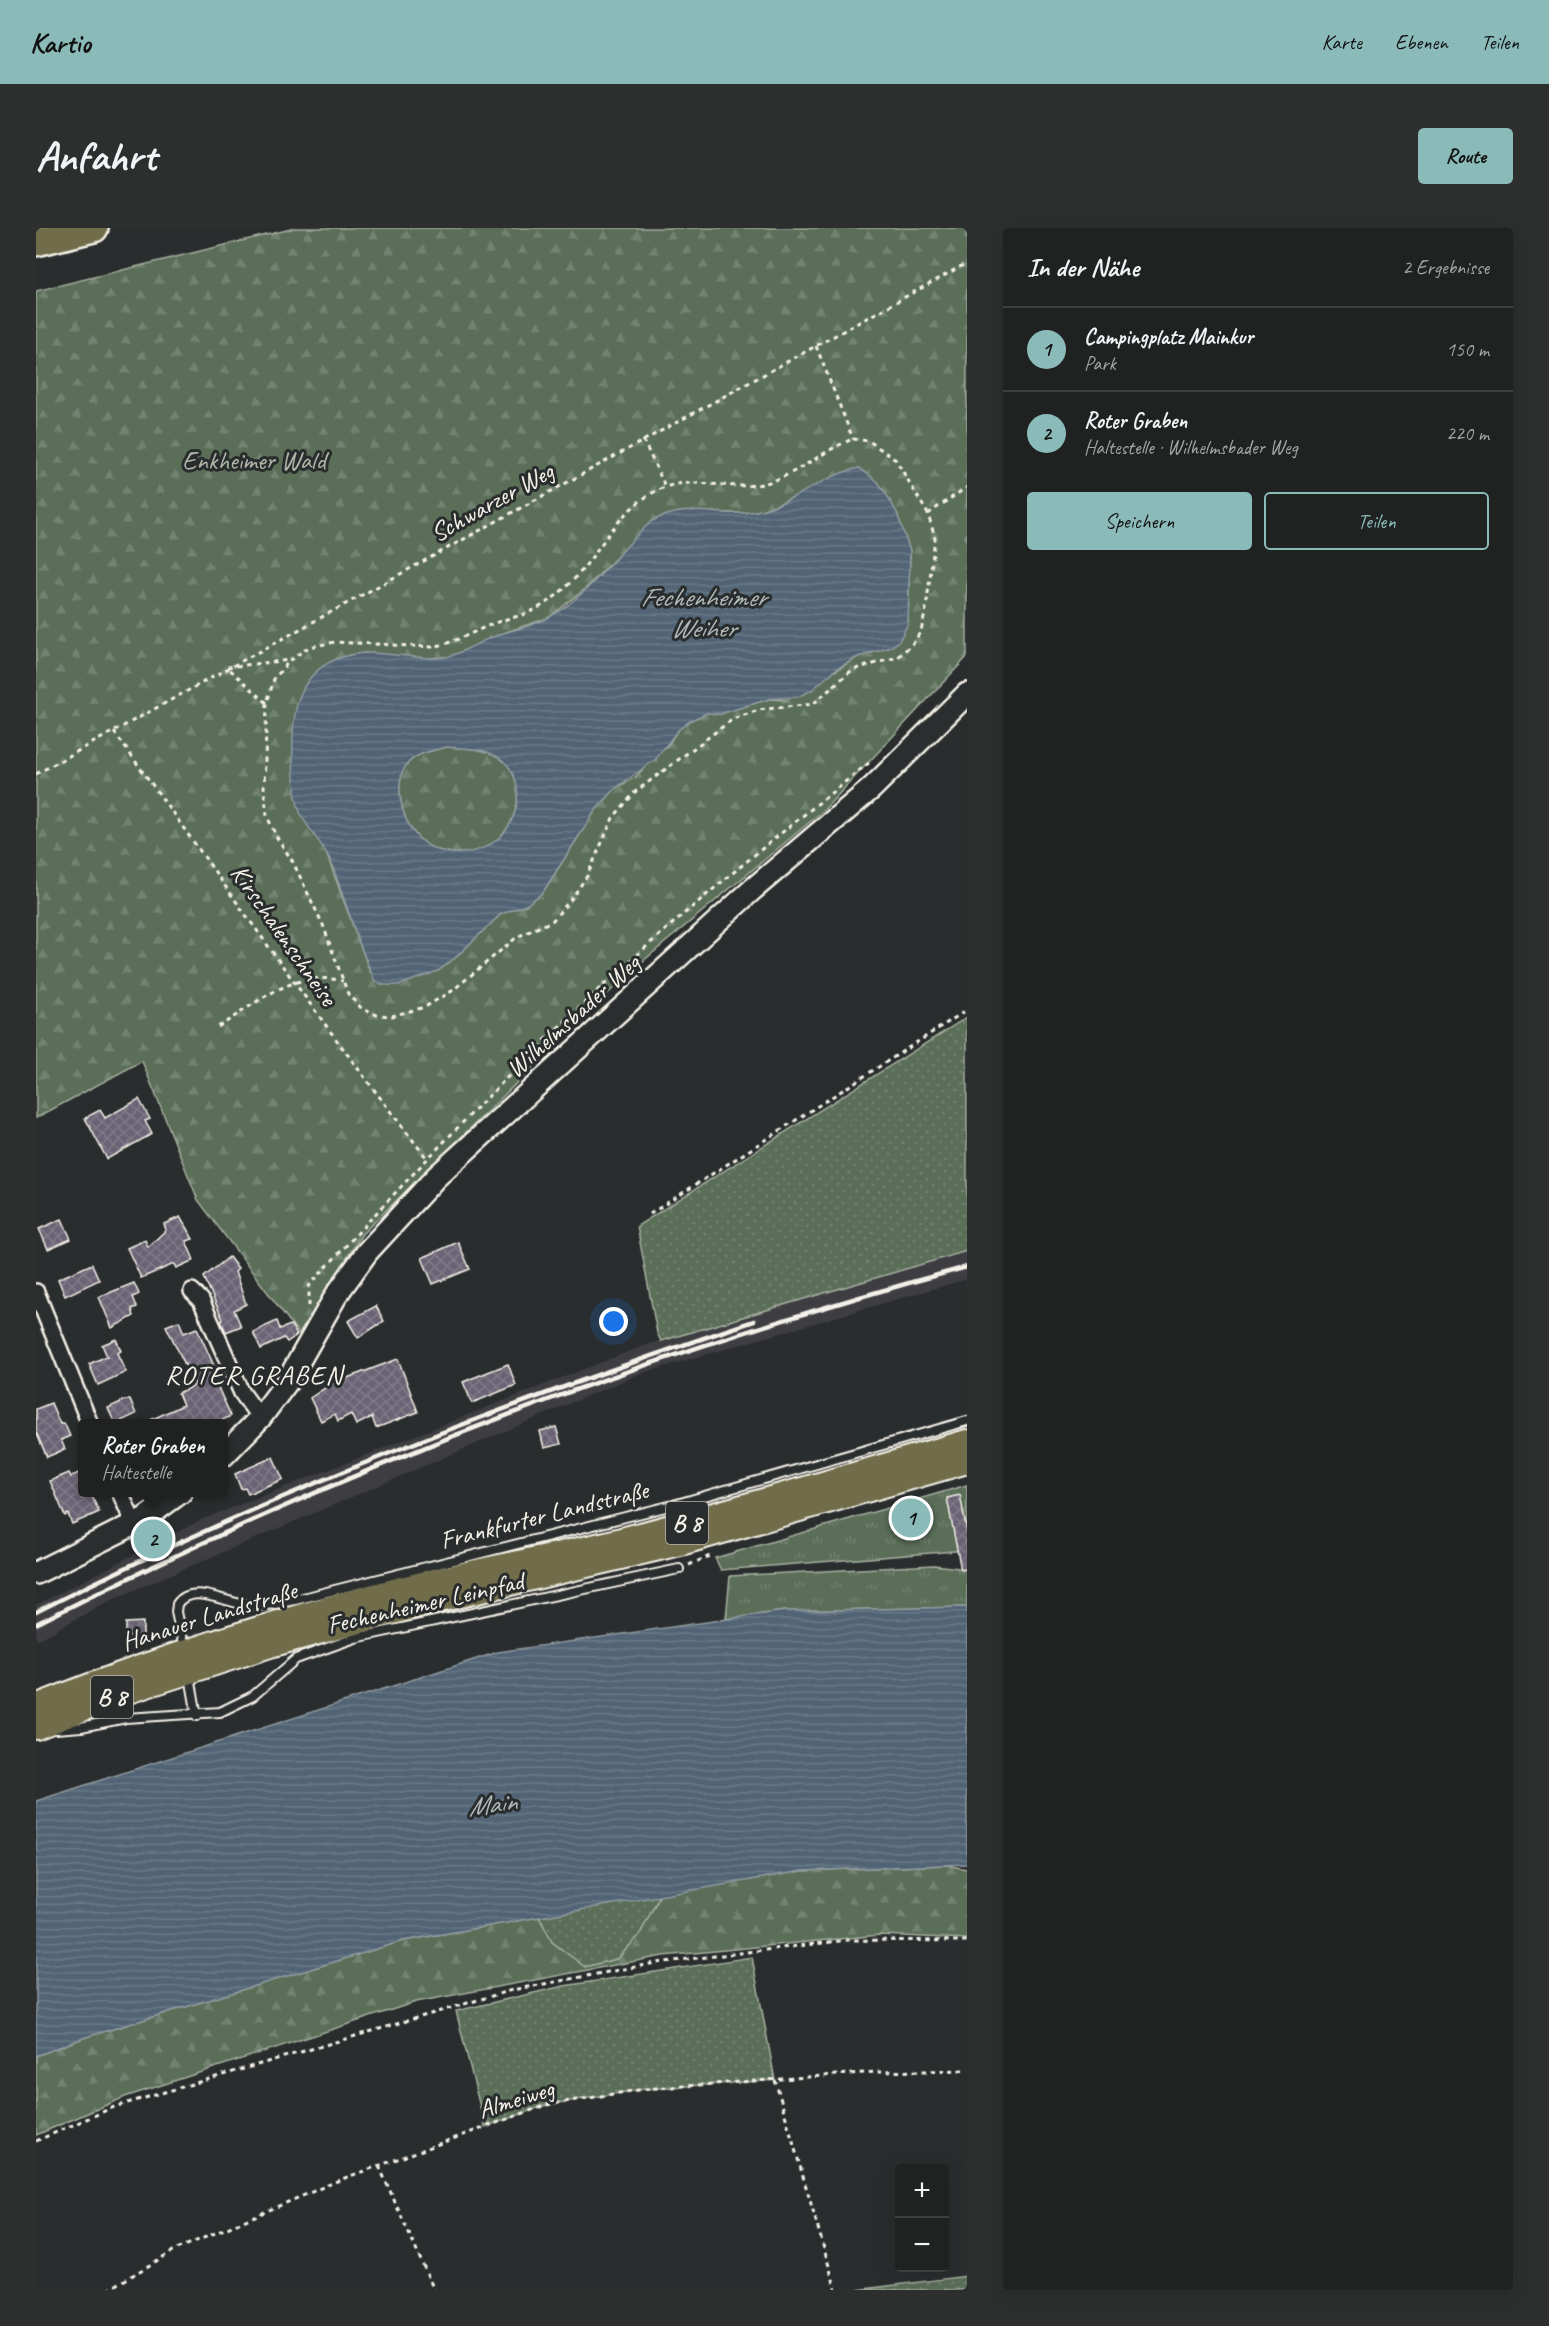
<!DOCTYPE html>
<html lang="de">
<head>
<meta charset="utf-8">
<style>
	:root { --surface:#202222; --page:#2d2f2f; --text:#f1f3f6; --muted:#a2a4a5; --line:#3d3f40; --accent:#8bbbb9 }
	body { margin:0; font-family:Caveat,sans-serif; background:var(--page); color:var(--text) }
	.controls { position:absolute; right:18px; bottom:18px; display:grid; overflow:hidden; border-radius:6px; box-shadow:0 6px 24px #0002 }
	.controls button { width:54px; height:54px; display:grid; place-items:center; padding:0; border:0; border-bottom:2px solid var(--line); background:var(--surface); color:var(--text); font:30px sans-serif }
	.you { position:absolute; left:578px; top:1094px; width:21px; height:21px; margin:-15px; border:4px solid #fff; border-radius:50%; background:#1a73e8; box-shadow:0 0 0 9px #1a73e833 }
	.badge { display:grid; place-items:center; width:39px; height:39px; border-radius:50%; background:var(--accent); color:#111; font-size:20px; font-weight:700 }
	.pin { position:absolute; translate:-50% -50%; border:3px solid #fff; box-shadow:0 2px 6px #0006 }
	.popup { position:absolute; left:42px; top:1191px; width:150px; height:78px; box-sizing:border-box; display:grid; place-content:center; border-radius:6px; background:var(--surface); filter:drop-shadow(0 2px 4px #0005); font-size:20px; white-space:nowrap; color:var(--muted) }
	.popup b { font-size:22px; color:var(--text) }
	.popup::after { content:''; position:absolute; left:50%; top:100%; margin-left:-12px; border:12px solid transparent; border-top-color:var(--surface) }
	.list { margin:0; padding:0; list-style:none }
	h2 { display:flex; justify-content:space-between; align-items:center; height:78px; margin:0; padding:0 24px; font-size:26px }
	h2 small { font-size:20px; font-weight:400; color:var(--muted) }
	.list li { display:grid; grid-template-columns:39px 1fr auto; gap:18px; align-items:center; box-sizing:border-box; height:84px; padding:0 24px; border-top:2px solid var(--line) }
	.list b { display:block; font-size:22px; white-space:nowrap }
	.list p { margin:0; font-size:20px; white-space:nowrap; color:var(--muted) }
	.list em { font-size:20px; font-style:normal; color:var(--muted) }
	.actions { display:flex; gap:12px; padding:18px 24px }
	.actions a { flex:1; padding:14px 0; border:2px solid var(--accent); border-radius:6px; text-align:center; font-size:21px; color:var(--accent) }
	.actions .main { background:var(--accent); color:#111 }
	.map { position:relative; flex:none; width:931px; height:2062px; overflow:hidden; border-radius:6px }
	header { display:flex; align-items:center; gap:36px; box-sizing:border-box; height:84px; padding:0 30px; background:var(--accent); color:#111 }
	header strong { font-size:28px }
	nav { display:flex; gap:33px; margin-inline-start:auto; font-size:21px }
	.intro { display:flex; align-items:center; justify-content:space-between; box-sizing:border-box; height:144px; padding:0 36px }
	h1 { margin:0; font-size:42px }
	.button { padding:15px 27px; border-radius:6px; background:var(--accent); color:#111; font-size:21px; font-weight:700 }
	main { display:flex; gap:36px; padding:0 36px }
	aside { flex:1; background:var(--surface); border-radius:6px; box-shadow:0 6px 24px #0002 }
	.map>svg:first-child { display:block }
	.built { fill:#3e3d43 }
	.grass { fill:url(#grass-dots); stroke:#a7b0a0; stroke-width:1.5 }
	.forest { fill:url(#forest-firs); stroke:#a7b0a0; stroke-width:1.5; fill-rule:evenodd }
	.park { fill:url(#park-tufts); stroke:#a7b0a0; stroke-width:1.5 }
	.water { fill:url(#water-rules); stroke:#929ca2; stroke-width:1.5; fill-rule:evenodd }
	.building { fill:url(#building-cross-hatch); stroke:#f4f1e8; stroke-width:1.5 }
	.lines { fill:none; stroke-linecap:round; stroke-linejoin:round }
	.lane-casing { stroke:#f4f1e8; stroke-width:12 }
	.street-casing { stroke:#f4f1e8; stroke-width:20 }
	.secondary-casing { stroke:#f4f1e8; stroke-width:26 }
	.primary-casing { stroke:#f4f1e8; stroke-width:28 }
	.highway-casing { stroke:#f4f1e8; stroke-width:32 }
	.path { stroke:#f4f1e8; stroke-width:3; stroke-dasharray:4.5 4.5; stroke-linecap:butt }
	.lane { stroke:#2a2d2e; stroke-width:8 }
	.street { stroke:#2a2d2e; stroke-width:15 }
	.secondary { stroke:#2a2d2e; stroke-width:21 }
	.primary { stroke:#716d4b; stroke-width:24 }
	.highway { stroke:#716d4b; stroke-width:27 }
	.rail { stroke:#f4f1e8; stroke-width:4.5 }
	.labels { text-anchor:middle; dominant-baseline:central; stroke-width:6; stroke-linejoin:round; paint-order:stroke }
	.shield { fill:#2a2d2e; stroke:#b7b6b0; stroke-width:1.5 }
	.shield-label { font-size:24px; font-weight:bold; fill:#f4f1e8 }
	.park-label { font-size:26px; fill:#afb6a8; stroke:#2a2d2e }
	.street-label { font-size:26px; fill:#f4f1e8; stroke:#2a2d2e }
	.water-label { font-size:27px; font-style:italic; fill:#b3b9ba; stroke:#2a2d2e }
	.neighbourhood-label { font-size:27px; letter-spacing:1.5px; fill:#f4f1e8; stroke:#2a2d2e }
</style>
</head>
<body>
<header>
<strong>Kartio</strong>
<nav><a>Karte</a><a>Ebenen</a><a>Teilen</a></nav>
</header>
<div class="intro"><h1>Anfahrt</h1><a class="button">Route</a></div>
<main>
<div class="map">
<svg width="931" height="2062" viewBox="0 0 931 2062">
	<defs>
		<pattern id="grass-dots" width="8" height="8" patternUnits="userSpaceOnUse" patternTransform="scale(1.5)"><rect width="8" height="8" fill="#5a6e59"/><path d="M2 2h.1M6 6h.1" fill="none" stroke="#728371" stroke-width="1.8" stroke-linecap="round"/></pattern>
		<pattern id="forest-firs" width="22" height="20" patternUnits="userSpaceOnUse" patternTransform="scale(1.5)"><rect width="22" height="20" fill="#5a6e59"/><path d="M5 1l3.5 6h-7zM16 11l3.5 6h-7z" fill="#728371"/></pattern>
		<pattern id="park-tufts" width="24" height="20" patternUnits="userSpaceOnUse" patternTransform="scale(1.5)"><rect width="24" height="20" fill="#5a6e59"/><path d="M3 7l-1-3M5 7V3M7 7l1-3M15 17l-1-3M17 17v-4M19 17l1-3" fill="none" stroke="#728371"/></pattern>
		<pattern id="water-rules" width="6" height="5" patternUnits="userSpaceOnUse" patternTransform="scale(1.5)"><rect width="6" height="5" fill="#516474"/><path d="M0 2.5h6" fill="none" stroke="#6b7b88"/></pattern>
		<pattern id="building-cross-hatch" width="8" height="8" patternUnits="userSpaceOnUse" patternTransform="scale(1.5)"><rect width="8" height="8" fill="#6b6374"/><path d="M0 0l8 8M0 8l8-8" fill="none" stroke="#817a88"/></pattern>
	</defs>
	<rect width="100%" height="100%" fill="#2a2d2e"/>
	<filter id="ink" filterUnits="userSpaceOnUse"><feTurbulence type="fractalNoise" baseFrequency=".0167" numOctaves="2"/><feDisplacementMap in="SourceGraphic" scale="12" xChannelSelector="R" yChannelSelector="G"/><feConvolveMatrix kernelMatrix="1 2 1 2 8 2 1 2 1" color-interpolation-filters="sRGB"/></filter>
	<g filter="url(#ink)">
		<path class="built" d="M 931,1023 L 931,1051 L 603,1146 L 73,1373 L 0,1413 L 0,1377 L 167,1291 L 607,1118 Z"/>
		<g class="grass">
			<path d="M 931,789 L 931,1023 L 625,1113 L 621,1105 L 601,998 Z"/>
			<path d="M 624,1667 L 603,1708 L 581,1731 L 548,1739 L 516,1714 L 503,1689 Z"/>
			<path d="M 716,1729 L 739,1852 L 608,1861 L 510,1877 L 449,1899 L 420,1783 L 528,1758 Z"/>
			<path d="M 931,2048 L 931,2062 L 820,2062 Z"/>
		</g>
		<g class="forest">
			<path d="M 259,0 L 931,0 L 931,429 L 788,582 L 594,744 L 326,1006 L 263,1106 L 162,972 L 106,833 L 0,890 L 0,63 ZM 842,254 L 861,285 L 874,323 L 872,395 L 855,419 L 822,429 L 751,472 L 733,471 L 684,486 L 671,485 L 655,492 L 641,503 L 632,517 L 598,550 L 580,560 L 559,583 L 507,664 L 490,677 L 465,686 L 419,730 L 402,743 L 334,744 L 289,622 L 313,427 L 329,425 L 388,430 L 414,429 L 470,404 L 512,390 L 548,362 L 616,293 C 653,275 679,289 716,284 C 737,281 753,269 773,263 C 794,257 820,257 842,254 Z"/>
			<path d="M 411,519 C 426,520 443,520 457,526 C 491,541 487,589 462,611 C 439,630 399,631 379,606 C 365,589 356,551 373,534 C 383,524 399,522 411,519 Z"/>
			<path d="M 910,1637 L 931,1641 L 931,1711 L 844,1707 L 627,1728 L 380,1774 L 89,1869 L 0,1907 L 0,1828 L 47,1810 L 367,1713 L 503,1689 L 516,1714 L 549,1739 L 581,1731 L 603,1708 L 624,1667 L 766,1643 Z"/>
		</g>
		<g class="park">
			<path d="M 931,1257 L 931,1322 L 685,1342 L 679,1330 Z"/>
			<path d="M 898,1337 L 931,1341 L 931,1379 L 749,1383 L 690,1391 L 694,1348 Z"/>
		</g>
		<g class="water">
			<path d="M 823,240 L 842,254 L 852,269 L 861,285 L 874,323 L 872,395 L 863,413 L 855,419 L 822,429 L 800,441 L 776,462 L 762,469 L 733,471 L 684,486 L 671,485 L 655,492 L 641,503 L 620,531 L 580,560 L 559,583 L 507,664 L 490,677 L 465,686 L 419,730 L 402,743 L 364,757 L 347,757 L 339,753 C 321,715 310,674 295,634 C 288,616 272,603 264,584 C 258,568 258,549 257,531 C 255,485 260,439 314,427 C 341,421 372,431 400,430 C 420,430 436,417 454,410 C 472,402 492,400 510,391 C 553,369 581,324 616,293 C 656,273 682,291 721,283 C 758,275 787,247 823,240 ZM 411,519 C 426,520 443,520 456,526 C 491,541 487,589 462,611 C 439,630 399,631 379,606 C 365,590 356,551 373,534 C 383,524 399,522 411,519 Z"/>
			<path d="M 931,1379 L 931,1636 L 766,1643 L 367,1713 L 47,1810 L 0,1828 L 0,1573 L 462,1424 L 748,1383 Z"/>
		</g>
		<g class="building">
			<path d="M 103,871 L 114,891 L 109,893 L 116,906 L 71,931 L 49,890 L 64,882 L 69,890 Z"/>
			<path d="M 144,989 L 157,1011 L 150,1013 L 158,1032 L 140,1040 L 138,1036 L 105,1050 L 91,1020 L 109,1012 L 112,1019 L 130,1002 L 128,996 Z"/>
			<path d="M 26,991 L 35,1011 L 12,1021 L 3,1001 Z"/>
			<path d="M 422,1014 L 434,1041 L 397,1056 L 386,1030 Z"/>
			<path d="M 193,1029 L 202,1041 L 199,1044 L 210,1076 L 198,1082 L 205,1098 L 190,1104 L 185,1093 L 187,1092 L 168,1049 Z"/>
			<path d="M 56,1036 L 63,1052 L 29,1068 L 22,1051 Z"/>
			<path d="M 98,1055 L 103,1066 L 97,1069 L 101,1079 L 96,1081 L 98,1088 L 76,1100 L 63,1069 Z"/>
			<path d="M 340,1078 L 348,1093 L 322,1110 L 312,1093 Z"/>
			<path d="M 143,1093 L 148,1105 L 161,1100 L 183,1149 L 178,1151 L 195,1188 L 178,1196 L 106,1196 L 147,1177 L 142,1165 L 159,1157 L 130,1098 Z"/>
			<path d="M 241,1093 L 244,1101 L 255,1097 L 261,1107 L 251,1114 L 248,1110 L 225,1121 L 217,1104 Z"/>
			<path d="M 80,1111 L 85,1123 L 81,1125 L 90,1144 L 62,1157 L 53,1136 L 71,1128 L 66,1117 Z"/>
			<path d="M 362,1131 L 382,1184 L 340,1200 L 336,1189 L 320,1197 L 315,1186 L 302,1193 L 299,1186 L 285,1193 L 274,1170 L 295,1156 Z"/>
			<path d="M 472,1136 L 480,1157 L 436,1175 L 427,1154 Z"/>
			<path d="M 89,1172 L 94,1172 L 100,1186 L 79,1196 L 72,1180 Z"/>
			<path d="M 15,1175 L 24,1196 L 28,1195 L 34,1208 L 25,1212 L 29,1221 L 11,1229 L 0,1204 L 0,1181 Z"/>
			<path d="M 520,1199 L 525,1216 L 508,1220 L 504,1203 Z"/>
			<path d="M 237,1229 L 247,1251 L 212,1266 L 209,1260 L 205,1261 L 199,1246 Z"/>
			<path d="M 46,1243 L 46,1270 L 55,1266 L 63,1284 L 36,1296 L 32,1286 L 29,1288 L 14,1253 L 33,1245 L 35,1249 Z"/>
			<path d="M 924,1267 L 931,1304 L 931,1341 L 925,1342 L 911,1270 Z"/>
			<path d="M 107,1394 L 107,1408 L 90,1408 L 90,1395 Z"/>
		</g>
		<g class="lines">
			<defs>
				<g id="lane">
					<path d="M 148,1421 L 140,1384 L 141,1376 C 156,1354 191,1376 212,1377 C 228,1379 243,1375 259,1372 L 637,1277 L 931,1193"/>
					<path d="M 154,1448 L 161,1488"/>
					<path d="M 20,1501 L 45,1499 L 90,1490 L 184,1484 L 217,1468 L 260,1431 L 319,1410 L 643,1341"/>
				</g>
				<g id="street">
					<path d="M 156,1063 L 165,1072 L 206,1165 L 224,1190"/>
					<path d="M 0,1064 L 54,1196"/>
					<path d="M 84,1264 L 98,1296"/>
				</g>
				<g id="secondary">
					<path d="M 188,1227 L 224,1190 L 251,1154 L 301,1066 L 331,1024 L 400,949 L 717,661 L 836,560 L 931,466"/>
					<path d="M 0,1345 L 108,1291 L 145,1264"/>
				</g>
				<g id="primary">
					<path d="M 0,1479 C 119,1431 241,1393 366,1361 C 433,1344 502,1332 570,1316 C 691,1285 811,1249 931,1214"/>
					<path d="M 0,1499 L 89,1464 L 234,1417 L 398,1373 L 648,1314 L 931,1233"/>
				</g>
				<path id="highway" d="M 0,14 L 58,0"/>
			</defs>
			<use href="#lane" class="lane-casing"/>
			<use href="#street" class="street-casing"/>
			<use href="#secondary" class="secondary-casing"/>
			<use href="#primary" class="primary-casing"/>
			<use href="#highway" class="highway-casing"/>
			<g class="path">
				<path d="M 780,118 L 817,211"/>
				<path d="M 817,211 L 833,213 L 860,232 L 892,286 L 899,310 L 890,381 L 885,403 L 877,415 L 862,429 L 816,442 L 777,476 L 723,482 L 697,491 L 599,564 L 577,590 L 551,648 L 536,670 L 516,693 L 481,709 L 416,763 L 389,779 L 356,788 L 341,787 L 326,781 L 312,766 L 287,697 L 257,634 L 240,608 L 231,588 L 228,559 L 231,475 L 238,451 L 254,432 L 273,419 L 299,414 L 396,419 C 419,415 438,403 459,395 C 471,390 483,389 494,384 C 514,375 533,358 547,341 C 567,315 584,285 613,267 C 649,244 680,262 719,257 C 755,253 784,223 817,211 Z"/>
				<path d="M 607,212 L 629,258"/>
				<path d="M 892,286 L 931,259"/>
				<path d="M 231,475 L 191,439 L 254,432"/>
				<path d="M 78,504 C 182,646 281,791 390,929"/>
				<path d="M 0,546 L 931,35"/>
				<path d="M 182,799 C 223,774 256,741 307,753"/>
				<path d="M 614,986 L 931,782"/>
				<path d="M 273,1078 L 273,1058 C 366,956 461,856 562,762 C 649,682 741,608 834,534"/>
				<path d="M 653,1337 L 674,1328"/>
				<path d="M 739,1852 L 800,2062"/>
				<path d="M 0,1913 L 78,1879 L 476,1762 L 620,1735 L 812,1712 L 931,1713"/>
				<path d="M 343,1938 L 398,2062"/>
				<path d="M 72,2062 L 137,2023 L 306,1951 L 510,1877 L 608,1861 L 841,1844 L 931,1842"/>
			</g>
			<use href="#lane" class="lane"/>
			<use href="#street" class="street"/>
			<use href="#secondary" class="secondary"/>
			<use href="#primary" class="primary"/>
			<use href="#highway" class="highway"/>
			<g class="rail">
				<path d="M 0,1384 C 231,1266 473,1175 718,1093"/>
				<path d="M 0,1396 C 296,1245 610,1125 931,1039"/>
			</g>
		</g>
	</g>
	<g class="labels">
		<g class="shield">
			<rect x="630" y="1274" width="42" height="42" rx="4.5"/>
			<rect x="55" y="1448" width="42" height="42" rx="4.5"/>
		</g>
		<g class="shield-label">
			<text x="651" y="1295">B 8</text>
			<text x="76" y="1469">B 8</text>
		</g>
		<g class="park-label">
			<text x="218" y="232">Enkheimer Wald</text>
		</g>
		<g class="street-label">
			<text transform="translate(456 274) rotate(-29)">Schwarzer Weg</text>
			<text transform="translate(248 707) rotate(55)">Kirschalenschneise</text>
			<text transform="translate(537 788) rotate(-42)">Wilhelmsbader Weg</text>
			<text transform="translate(508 1287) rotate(-14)">Frankfurter Landstraße</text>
			<text transform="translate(389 1375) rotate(-13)">Fechenheimer Leinpfad</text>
			<text transform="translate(173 1388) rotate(-17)">Hanauer Landstraße</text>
			<text transform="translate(480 1871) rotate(-17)">Almeiweg</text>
		</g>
		<g class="water-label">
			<text x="667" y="369">Fechenheimer<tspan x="667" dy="31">Weiher</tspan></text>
			<text transform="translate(456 1576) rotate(-7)">Main</text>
		</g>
		<g class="neighbourhood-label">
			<text x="218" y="1147">ROTER GRABEN</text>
		</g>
	</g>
</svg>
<div class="controls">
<button>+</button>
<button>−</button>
</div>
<div class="you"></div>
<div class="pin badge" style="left:875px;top:1290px">1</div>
<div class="pin badge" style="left:117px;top:1311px">2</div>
<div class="popup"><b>Roter Graben</b>Haltestelle</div>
</div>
<aside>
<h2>In der Nähe<small>2 Ergebnisse</small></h2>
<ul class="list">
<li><span class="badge">1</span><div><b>Campingplatz Mainkur</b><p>Park</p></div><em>150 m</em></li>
<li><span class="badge">2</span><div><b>Roter Graben</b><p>Haltestelle · Wilhelmsbader Weg</p></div><em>220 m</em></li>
</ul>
<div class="actions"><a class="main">Speichern</a><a>Teilen</a></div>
</aside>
</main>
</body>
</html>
